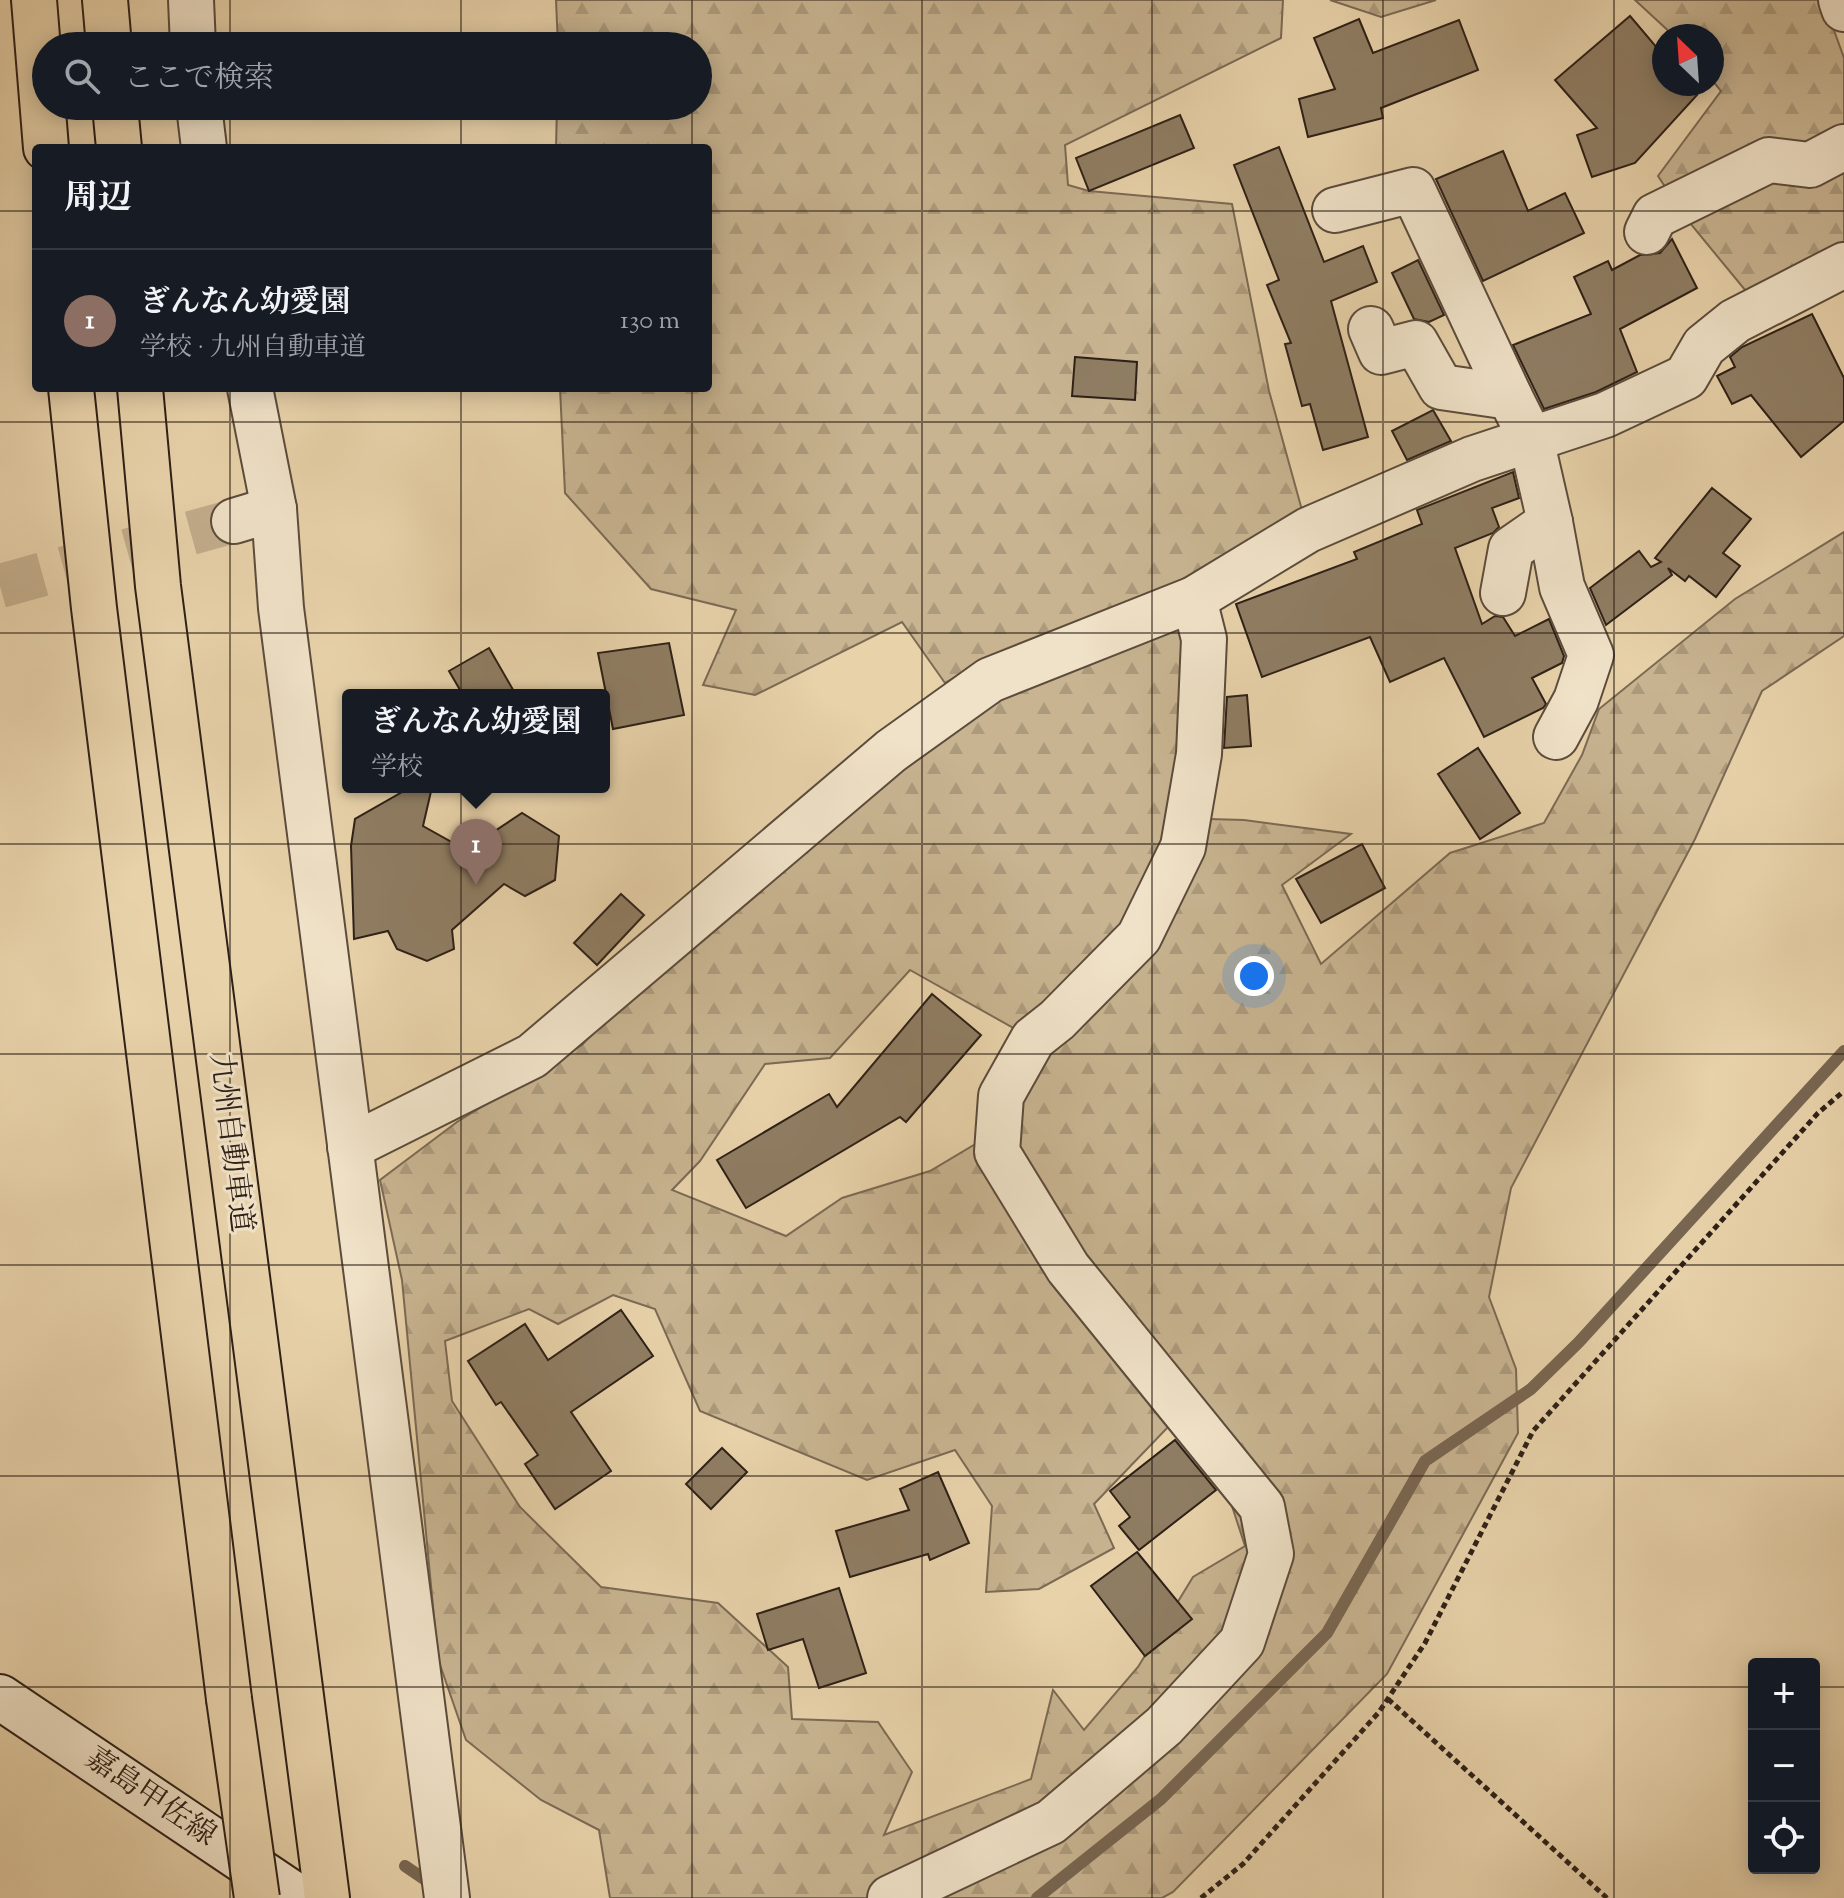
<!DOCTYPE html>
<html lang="ja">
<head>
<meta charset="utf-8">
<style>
	:root { --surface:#171b24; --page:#20242c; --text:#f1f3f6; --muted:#9ea1a6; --line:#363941; --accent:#1a73e8 }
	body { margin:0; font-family:"Sorts Mill Goudy","Noto Serif JP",serif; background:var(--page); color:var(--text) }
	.controls { position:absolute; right:24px; bottom:24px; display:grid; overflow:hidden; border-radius:8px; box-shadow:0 4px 20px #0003 }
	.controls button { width:72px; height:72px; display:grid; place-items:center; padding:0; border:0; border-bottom:2px solid var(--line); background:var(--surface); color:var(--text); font:40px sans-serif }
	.compass { position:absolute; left:1652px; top:24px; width:72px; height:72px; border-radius:50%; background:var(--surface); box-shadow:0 4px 20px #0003; rotate:335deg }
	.you { position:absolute; left:1254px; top:976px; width:28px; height:28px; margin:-20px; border:6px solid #fff; border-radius:50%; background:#1a73e8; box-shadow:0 0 0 12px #1a73e833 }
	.badge { display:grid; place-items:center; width:52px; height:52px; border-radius:50%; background:var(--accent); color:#fff; font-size:26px; font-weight:700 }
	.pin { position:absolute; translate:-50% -66px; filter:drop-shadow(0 2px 4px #0008) }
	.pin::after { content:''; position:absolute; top:42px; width:28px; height:24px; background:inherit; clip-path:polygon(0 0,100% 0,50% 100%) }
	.popup { position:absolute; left:342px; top:689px; width:268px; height:104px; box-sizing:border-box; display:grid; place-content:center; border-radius:8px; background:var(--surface); filter:drop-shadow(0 2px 6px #0005); font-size:26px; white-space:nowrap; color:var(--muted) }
	.popup b { font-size:30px; color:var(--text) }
	.popup::after { content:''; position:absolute; left:50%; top:100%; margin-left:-16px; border:16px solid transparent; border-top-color:var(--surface) }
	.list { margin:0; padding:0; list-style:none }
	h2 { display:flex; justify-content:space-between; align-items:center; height:104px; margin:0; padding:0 32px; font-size:34px }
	h2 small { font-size:26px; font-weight:400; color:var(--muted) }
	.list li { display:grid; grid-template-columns:52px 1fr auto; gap:24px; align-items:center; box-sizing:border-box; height:144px; padding:0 32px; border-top:2px solid var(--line) }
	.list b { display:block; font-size:30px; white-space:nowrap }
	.list p { margin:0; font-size:26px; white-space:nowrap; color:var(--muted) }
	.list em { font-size:26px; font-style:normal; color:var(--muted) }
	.icon { flex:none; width:44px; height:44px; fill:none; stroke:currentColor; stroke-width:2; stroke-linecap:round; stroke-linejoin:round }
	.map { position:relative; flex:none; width:1844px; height:1898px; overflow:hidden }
	.search { position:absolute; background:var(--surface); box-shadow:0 4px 20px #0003; left:32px; top:32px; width:680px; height:88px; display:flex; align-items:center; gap:20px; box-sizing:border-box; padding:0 28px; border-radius:44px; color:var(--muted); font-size:30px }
	.panel { position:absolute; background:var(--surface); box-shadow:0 4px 20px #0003; left:32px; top:144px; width:680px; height:248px; border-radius:8px }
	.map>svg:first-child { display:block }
	.forest { fill:url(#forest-firs); stroke:#7b6a54; stroke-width:2; fill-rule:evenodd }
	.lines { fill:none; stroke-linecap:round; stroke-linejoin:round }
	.stream { stroke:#786651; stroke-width:12 }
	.building { fill:#8f7d63; stroke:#2e2017; stroke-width:2 }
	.minor-tunnel { stroke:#c3ae8d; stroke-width:44; stroke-dasharray:44 22; stroke-linecap:butt }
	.minor-casing { stroke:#5c4c3c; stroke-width:48 }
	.secondary-casing { stroke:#2e2017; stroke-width:48 }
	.motorway-casing { stroke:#2e2017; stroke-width:48 }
	.path { stroke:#2e2017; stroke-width:5; stroke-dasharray:6 4; stroke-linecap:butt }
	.minor { stroke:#f0e2c8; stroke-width:44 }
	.secondary { stroke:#f0e2c8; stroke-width:44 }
	.motorway { stroke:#e8d2aa; stroke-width:44 }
	.motorway-bridge-casing { stroke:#2e2017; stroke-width:48; stroke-linecap:butt }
	.motorway-bridge { stroke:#e8d2aa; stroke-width:44 }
	.grid { fill:none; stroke:#2e2017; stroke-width:2; stroke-opacity:0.55 }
	.labels { text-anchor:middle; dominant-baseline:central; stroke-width:6; stroke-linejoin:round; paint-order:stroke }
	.street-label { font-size:30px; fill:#2e2017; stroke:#f0e2c8 }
</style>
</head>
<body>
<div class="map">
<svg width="1844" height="1898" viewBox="0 0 1844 1898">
	<defs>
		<pattern id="forest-firs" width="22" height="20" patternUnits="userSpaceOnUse" patternTransform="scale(2)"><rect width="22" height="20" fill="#c8b491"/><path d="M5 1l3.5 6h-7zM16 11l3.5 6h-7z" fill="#ac9a7c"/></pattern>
	</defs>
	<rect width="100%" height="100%" fill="#e8d2aa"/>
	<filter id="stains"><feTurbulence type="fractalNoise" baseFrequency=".0025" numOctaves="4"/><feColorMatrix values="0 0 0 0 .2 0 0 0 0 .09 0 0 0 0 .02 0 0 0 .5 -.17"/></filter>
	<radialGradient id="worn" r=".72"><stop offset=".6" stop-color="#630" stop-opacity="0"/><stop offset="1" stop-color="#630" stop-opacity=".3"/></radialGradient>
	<g class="forest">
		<path d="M 556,0 L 1283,0 L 1281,38 L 1065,145 L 1068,185 L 1089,191 L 1232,204 L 1269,391 L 1305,521 L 1202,579 L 989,659 L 945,683 L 902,622 L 755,695 L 703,685 L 736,610 L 651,589 L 565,493 L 560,388 L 708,388 L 708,148 L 556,148 L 557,106 L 698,106 L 698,46 L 558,46 Z"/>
		<path d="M 1330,0 L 1436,0 L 1381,17 Z"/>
		<path d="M 1635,0 L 1823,0 L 1844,58 L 1844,251 L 1750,296 L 1685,217 L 1658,176 L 1721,91 L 1712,80 L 1712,36 L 1674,36 Z"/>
		<path d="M 1844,532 L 1844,636 L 1762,691 L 1695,839 L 1511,1188 L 1489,1297 L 1516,1369 L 1518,1433 L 1387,1674 L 1173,1892 L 1162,1898 L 610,1898 L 599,1830 L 541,1800 L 466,1740 L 438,1659 L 402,1280 L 380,1180 L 457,1122 L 582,1045 L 649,972 L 819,828 L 970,717 L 1088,653 L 1168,625 L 1193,627 L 1174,818 L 1244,820 L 1351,834 L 1282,885 L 1321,964 L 1450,853 L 1544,823 L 1582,755 L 1599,709 L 1735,599 ZM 910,970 L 1033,1039 L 982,1140 L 930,1171 L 842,1198 L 786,1236 L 672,1190 L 700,1161 L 765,1064 L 830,1058 ZM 613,1295 L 655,1309 L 700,1411 L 867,1480 L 955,1450 L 992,1506 L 986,1592 L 1039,1589 L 1114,1548 L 1094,1504 L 1168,1427 L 1266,1480 L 1232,1506 L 1245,1546 L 1193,1577 L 1138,1667 L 1084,1730 L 1053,1690 L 1031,1779 L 884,1835 L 912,1772 L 878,1722 L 792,1719 L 788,1667 L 718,1603 L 601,1587 L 520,1507 L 452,1401 L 445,1341 L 529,1309 L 558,1324 Z"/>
	</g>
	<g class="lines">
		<g class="stream">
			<path d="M 405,1866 L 433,1885"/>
			<path d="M 1037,1898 L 1161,1799 L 1327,1633 L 1425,1461 L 1531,1389 L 1579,1342 L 1844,1051"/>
		</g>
	</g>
	<g class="building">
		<path d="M 1630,16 L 1664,56 L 1664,84 L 1688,84 L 1697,95 L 1635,163 L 1592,177 L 1577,135 L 1597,128 L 1555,80 Z"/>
		<path d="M 1359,19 L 1373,53 L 1459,20 L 1478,70 L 1381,108 L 1383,118 L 1308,137 L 1299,99 L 1335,89 L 1314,38 Z"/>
		<path d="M 1180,115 L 1194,148 L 1089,191 L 1076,158 Z"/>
		<path d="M 1279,147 L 1324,262 L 1363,246 L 1377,282 L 1331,301 L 1368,437 L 1323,450 L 1310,404 L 1302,406 L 1285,344 L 1291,343 L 1267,285 L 1279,280 L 1234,165 Z"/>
		<path d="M 1503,151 L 1528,211 L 1565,193 L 1584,233 L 1483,281 L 1436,179 Z"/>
		<path d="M 1672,239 L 1697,288 L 1620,329 L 1637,372 L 1596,392 L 1544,409 L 1513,345 L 1591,314 L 1574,277 L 1608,261 L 1612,270 L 1640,255 L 1660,253 Z"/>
		<path d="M 1418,260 L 1444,315 L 1429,322 L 1414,319 L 1392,273 Z"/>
		<path d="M 1812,314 L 1844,378 L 1844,421 L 1801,457 L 1751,395 L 1732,404 L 1717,376 L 1735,367 L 1730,357 L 1742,347 Z"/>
		<path d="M 1075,357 L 1137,362 L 1135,400 L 1072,396 Z"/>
		<path d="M 1433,410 L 1451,441 L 1407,460 L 1392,431 Z"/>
		<path d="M 1513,472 L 1519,498 L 1492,508 L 1499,527 L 1493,533 L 1455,548 L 1482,624 L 1495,616 L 1503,617 L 1515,636 L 1549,619 L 1564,656 L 1562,663 L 1532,678 L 1546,704 L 1543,708 L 1484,737 L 1444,658 L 1390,682 L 1370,637 L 1262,677 L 1236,604 L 1357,559 L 1354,552 L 1422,524 L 1417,510 Z"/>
		<path d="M 1712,488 L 1751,519 L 1723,553 L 1740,566 L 1716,597 L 1689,576 L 1685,581 L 1668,568 L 1672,575 L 1606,625 L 1590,588 L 1639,551 L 1651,567 L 1661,562 L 1655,558 Z"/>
		<path d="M 669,643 L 684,715 L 613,729 L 598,653 Z"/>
		<path d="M 489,648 L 516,695 L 463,695 L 449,671 Z"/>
		<path d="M 1247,695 L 1251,746 L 1224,748 L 1227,697 Z"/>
		<path d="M 1478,748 L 1520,813 L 1480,839 L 1438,774 Z"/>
		<path d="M 411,787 L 432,787 L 423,826 L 466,850 L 522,813 L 559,836 L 555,880 L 525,896 L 504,884 L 452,930 L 454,949 L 427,961 L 397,949 L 388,931 L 354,939 L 351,846 L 355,819 Z"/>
		<path d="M 1362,844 L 1385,888 L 1321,923 L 1296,879 Z"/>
		<path d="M 621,894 L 644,915 L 597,965 L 574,943 Z"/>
		<path d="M 932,994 L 981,1035 L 906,1122 L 900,1117 L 746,1208 L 717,1160 L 829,1094 L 837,1107 Z"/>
		<path d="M 621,1310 L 653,1356 L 571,1412 L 611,1471 L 555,1509 L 525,1464 L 538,1455 L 501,1402 L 496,1405 L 468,1361 L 525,1324 L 548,1360 Z"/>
		<path d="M 1175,1440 L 1216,1490 L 1139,1550 L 1119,1526 L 1130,1517 L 1110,1491 Z"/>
		<path d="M 722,1448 L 747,1472 L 711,1509 L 686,1484 Z"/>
		<path d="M 938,1472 L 969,1543 L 930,1560 L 928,1554 L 850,1577 L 836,1531 L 909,1510 L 900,1489 Z"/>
		<path d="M 1137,1552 L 1192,1619 L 1145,1656 L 1091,1586 Z"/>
		<path d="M 839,1588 L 866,1673 L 819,1688 L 803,1639 L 768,1650 L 757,1614 Z"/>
	</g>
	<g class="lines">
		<path class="minor-tunnel" d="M 0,586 L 234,521"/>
		<defs>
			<g id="minor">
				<path d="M 191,0 L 193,46"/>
				<path d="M 1841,0 L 1844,9"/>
				<path d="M 199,106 L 204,148"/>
				<path d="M 1335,210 L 1413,190 L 1510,397"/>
				<path d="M 1647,232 L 1655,216 L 1769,160 L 1810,165 L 1844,147"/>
				<path d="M 1371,329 L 1381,352 L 1416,343 L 1441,387 L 1510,397 L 1531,439 L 1550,522 L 1511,549 L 1503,593"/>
				<path d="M 250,388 L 274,509 L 281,608 L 447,1898"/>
				<path d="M 234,521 L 274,509"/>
				<path d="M 1550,522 L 1562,587 L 1591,655 L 1576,700 L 1556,737"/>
				<path d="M 350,1147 L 532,1056 L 891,751 L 990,680 L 1194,599 L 1308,530 L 1472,459 L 1605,415 L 1686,377 L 1704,346 L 1735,321 L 1844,265"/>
				<path d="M 890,1898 L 1051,1822 L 1164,1726 L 1242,1642 L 1271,1554 L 1262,1507 L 1068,1268 L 997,1152 L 1001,1096 L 1033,1039 L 1057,1020 L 1139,937 L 1183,847 L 1199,754 L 1204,639 L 1194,599"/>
			</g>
			<path id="secondary" d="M 0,1697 L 299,1898"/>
			<g id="motorway">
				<path d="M 34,0 L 46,148"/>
				<path d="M 105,0 L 109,46"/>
				<path d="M 115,106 L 119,148"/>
				<path d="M 71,388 L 94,608 L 229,1699"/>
				<path d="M 140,388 L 158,586 L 327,1898"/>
			</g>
		</defs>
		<use href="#minor" class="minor-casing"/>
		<use href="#secondary" class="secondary-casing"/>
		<use href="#motorway" class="motorway-casing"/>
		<g class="path">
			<path d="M 1388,1699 L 1607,1898"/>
			<path d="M 1201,1898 L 1243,1864 L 1379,1712 L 1425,1643 L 1533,1431 L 1818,1113 L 1844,1091"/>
		</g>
		<use href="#minor" class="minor"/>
		<use href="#secondary" class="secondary"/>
		<use href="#motorway" class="motorway"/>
		<defs>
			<path id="motorway-bridge" d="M 229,1699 L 257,1898"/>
		</defs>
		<use href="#motorway-bridge" class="motorway-bridge-casing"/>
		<use href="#motorway-bridge" class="motorway-bridge"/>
	</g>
	<path class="grid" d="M 230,0 L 230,46M 461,0 L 461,46M 692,0 L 692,46M 922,0 L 922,1898M 1152,0 L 1152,1898M 1383,0 L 1383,1898M 1614,0 L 1614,1898M 230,106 L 230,148M 461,106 L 461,148M 692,106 L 692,148M 0,211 L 36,211M 708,211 L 1844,211M 230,388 L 230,1898M 461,388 L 461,1898M 692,388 L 692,1898M 0,422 L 1844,422M 0,633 L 1844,633M 0,844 L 1844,844M 0,1054 L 1844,1054M 0,1265 L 1844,1265M 0,1476 L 1844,1476M 0,1687 L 1754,1687M 1814,1687 L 1844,1687"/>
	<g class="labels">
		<g class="street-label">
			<text transform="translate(230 1143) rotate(83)">九州自動車道</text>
			<text transform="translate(150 1798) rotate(34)">嘉島甲佐線</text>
		</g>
	</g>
	<rect width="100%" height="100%" filter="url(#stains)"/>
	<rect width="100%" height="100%" fill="url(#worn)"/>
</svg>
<div class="controls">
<button>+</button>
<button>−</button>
<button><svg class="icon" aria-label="locate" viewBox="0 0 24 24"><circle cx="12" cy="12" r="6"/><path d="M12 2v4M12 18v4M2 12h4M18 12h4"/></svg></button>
</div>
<svg class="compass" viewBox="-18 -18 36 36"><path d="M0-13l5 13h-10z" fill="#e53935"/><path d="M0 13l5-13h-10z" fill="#9ea1a6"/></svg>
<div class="you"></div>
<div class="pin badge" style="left:476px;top:885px;background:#8d6e63">1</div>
<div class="popup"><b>ぎんなん幼愛園</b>学校</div>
<div class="search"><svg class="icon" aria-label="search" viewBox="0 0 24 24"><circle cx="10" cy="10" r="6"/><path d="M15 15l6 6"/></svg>ここで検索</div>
<section class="panel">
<h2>周辺<small></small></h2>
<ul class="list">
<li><span class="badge" style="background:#8d6e63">1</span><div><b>ぎんなん幼愛園</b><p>学校 · 九州自動車道</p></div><em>130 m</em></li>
</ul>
</section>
</div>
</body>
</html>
